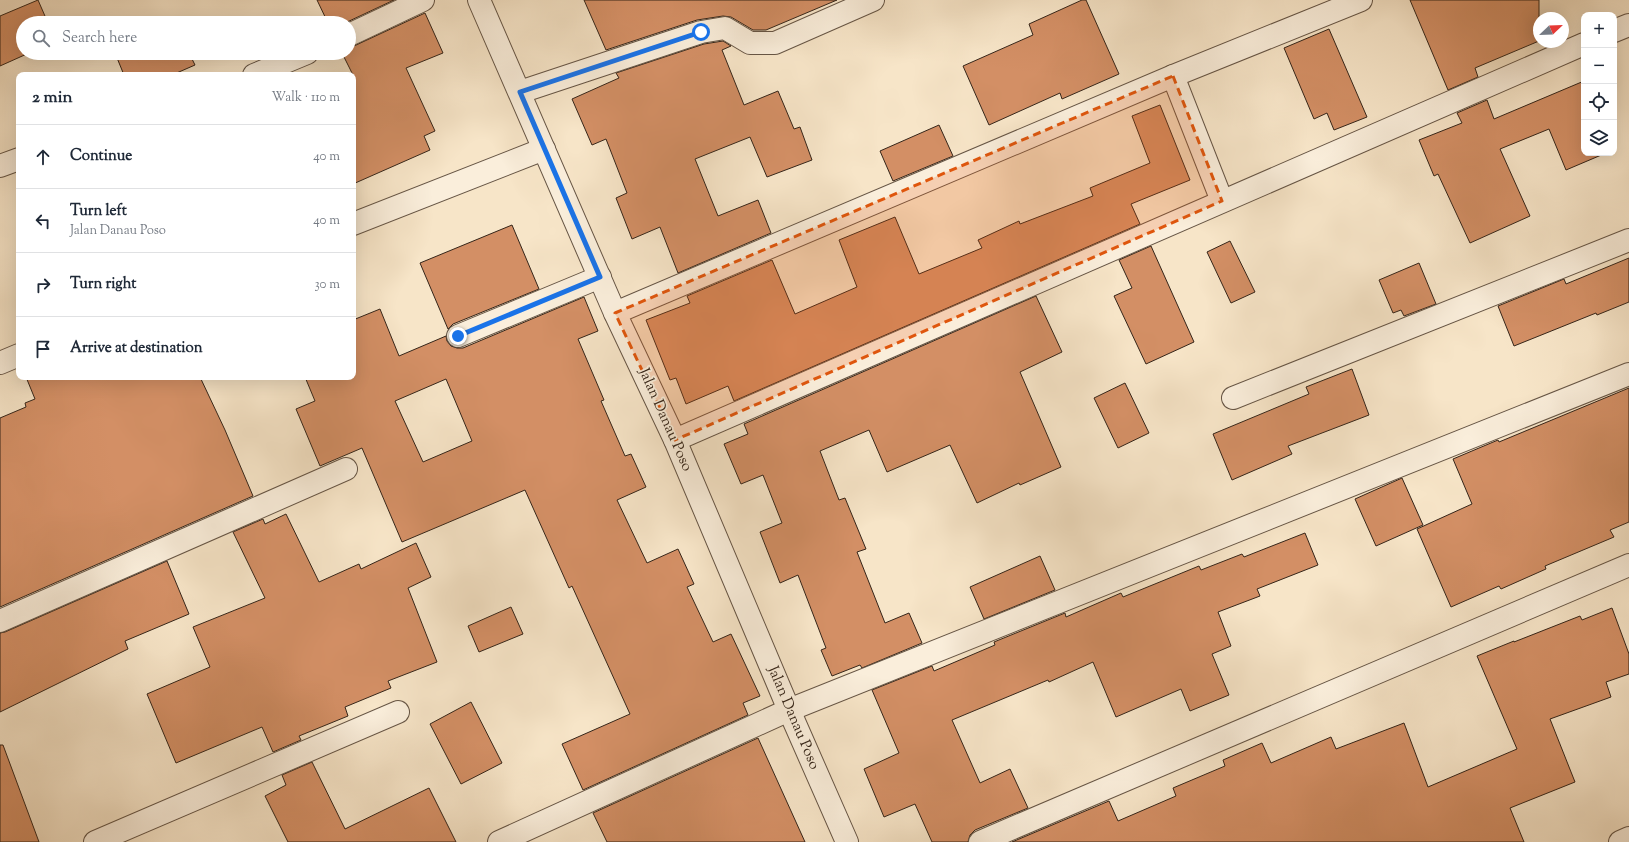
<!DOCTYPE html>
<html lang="en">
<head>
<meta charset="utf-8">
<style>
	:root { --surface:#fff; --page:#f6f6f7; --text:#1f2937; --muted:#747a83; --line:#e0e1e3 }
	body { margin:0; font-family:"Sorts Mill Goudy",serif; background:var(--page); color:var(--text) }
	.controls { position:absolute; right:12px; top:12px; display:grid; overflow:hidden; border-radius:8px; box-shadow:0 4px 16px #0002 }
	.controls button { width:36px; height:36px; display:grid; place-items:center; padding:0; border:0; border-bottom:1px solid var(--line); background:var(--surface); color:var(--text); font:20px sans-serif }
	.compass { position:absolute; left:1533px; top:12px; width:36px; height:36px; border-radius:50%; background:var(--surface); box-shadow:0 4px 16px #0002; rotate:67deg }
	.stop { position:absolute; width:12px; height:12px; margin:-9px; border:3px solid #1a73e8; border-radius:50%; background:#fff }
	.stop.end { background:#1a73e8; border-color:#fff; box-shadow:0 1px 4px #0008 }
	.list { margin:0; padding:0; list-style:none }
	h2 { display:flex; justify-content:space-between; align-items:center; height:52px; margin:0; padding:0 16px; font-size:17px }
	h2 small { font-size:13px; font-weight:400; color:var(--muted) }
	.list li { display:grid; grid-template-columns:26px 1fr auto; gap:12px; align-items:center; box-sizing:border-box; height:64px; padding:0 16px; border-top:1px solid var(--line) }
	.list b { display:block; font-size:15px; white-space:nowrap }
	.list p { margin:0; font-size:13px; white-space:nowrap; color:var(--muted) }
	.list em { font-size:13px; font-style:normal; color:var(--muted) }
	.icon { flex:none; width:22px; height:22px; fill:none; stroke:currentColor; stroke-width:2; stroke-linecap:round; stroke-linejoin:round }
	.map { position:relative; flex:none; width:1629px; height:842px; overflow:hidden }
	.search { position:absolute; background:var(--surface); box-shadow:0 4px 16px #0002; left:16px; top:16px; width:340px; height:44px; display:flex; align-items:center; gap:10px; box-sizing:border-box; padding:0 14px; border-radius:22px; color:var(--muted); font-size:15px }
	.panel { position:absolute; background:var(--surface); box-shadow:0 4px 16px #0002; left:16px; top:72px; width:340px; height:308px; border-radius:8px }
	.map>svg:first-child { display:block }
	.building { fill:#d38f65; stroke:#352519; fill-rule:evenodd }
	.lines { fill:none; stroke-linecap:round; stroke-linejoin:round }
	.minor-casing { stroke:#665545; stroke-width:24 }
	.tertiary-casing { stroke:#665545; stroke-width:24 }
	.minor { stroke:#faeedb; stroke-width:22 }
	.tertiary { stroke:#faeedb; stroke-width:22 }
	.route { stroke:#1a73e8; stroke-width:5 }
	.marked { fill:#df560d; fill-opacity:0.2; stroke:#df560d; stroke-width:3; stroke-dasharray:8 5; stroke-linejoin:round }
	.labels { text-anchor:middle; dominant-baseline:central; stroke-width:3.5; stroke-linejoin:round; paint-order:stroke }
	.street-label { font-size:15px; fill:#352519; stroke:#faeedb }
</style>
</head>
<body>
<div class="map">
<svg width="1629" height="842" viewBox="0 0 1629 842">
	<rect width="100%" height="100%" fill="#f7e5c8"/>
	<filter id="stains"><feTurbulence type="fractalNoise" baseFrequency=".005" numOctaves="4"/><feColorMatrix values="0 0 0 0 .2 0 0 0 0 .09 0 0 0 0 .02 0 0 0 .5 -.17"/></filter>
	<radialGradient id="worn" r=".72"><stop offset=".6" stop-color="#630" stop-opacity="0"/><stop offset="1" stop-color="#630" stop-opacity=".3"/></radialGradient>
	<g class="building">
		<path d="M 38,0 L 48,23 L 23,23 L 23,53 L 29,53 L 0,66 L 0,16 Z"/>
		<path d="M 317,0 L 394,0 L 345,23 L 328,23 Z"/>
		<path d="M 584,0 L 837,0 L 766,30 L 753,30 L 731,17 L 723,16 L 697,20 L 606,50 Z"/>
		<path d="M 1082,0 L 1086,0 L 1119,74 L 1062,99 L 1060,93 L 989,125 L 963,66 L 1033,35 L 1029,24 Z"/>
		<path d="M 1410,0 L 1539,0 L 1539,41 L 1475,68 L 1478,77 L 1448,90 Z"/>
		<path d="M 425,13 L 443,53 L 406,68 L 435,131 L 424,136 L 430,150 L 353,184 L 353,75 L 342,53 L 349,53 L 349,47 L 354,46 Z"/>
		<path d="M 1329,29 L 1367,117 L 1334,130 L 1327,113 L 1314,119 L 1284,48 Z"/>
		<path d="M 723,41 L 731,46 L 722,50 L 744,105 L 778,91 L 794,129 L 800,127 L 812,160 L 767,177 L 750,137 L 695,159 L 718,216 L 758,200 L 771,233 L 678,273 L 660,227 L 632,239 L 616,198 L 627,193 L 606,139 L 592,145 L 572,99 L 619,78 L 616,73 L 704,44 Z"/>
		<path d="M 115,53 L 189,53 L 195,65 L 172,75 L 124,75 Z"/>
		<path d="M 1584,81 L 1584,153 L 1606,153 L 1566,170 L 1549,129 L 1500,149 L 1530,216 L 1470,243 L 1438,174 L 1434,176 L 1419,140 L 1462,123 L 1457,113 L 1487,100 L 1494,119 Z"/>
		<path d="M 1160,105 L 1190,180 L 1131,204 L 1140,224 L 734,401 L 728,386 L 686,404 L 676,378 L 670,380 L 646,320 L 690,303 L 687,296 L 772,260 L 795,314 L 857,287 L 839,240 L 895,217 L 919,274 L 982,248 L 978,240 L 1019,221 L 1020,224 L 1093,196 L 1090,188 L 1150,163 L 1132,116 Z"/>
		<path d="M 939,125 L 953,156 L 893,181 L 880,151 Z"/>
		<path d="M 512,225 L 539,289 L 453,324 L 448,329 L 420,263 Z"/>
		<path d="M 1230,241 L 1255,292 L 1231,303 L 1207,252 Z"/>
		<path d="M 1151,246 L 1194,342 L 1146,364 L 1114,296 L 1132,288 L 1119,260 Z"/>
		<path d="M 1629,258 L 1629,302 L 1597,315 L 1596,313 L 1514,346 L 1498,306 L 1564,279 L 1566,284 Z"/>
		<path d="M 1419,263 L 1436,304 L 1404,316 L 1401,310 L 1393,313 L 1379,280 Z"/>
		<path d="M 1036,296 L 1062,352 L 1020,372 L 1061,467 L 1020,485 L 1019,483 L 977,503 L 950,445 L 887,472 L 869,430 L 820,451 L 839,500 L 845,498 L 866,549 L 857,552 L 885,623 L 909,613 L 922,643 L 862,668 L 860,665 L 832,676 L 821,650 L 826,648 L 798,575 L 780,583 L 760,532 L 782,523 L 763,475 L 741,484 L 724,444 L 748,434 L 744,424 Z"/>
		<path d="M 584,297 L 598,331 L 578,339 L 604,400 L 601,401 L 625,456 L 631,454 L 646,487 L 617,500 L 647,563 L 678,549 L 694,584 L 687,587 L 713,642 L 731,634 L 760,696 L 743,703 L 748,715 L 583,790 L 562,744 L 630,714 L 572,586 L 569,588 L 525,490 L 402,542 L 362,448 L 320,466 L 296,409 L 315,401 L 305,377 L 353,377 L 353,320 L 380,309 L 399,356 L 446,336 L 447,341 L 451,346 L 457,348 L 463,348 ZM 446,379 L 472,441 L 423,462 L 395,401 Z"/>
		<path d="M 1352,369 L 1369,415 L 1288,446 L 1292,454 L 1232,480 L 1213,434 L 1309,394 L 1306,387 Z"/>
		<path d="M 26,377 L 200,377 L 225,430 L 253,496 L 0,607 L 0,418 L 26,407 L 25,403 L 35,399 Z"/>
		<path d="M 1125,383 L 1149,433 L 1118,448 L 1094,398 Z"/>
		<path d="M 1629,388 L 1629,522 L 1610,530 L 1614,537 L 1545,566 L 1546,569 L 1501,589 L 1499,586 L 1451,607 L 1417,529 L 1472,504 L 1453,459 L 1498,440 L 1499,442 Z"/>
		<path d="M 1402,478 L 1423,525 L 1376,546 L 1355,499 Z"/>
		<path d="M 286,514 L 319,582 L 359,564 L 361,569 L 416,543 L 431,577 L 408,588 L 437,662 L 388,681 L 391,688 L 345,707 L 348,716 L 299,736 L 301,740 L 273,752 L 262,727 L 176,763 L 147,694 L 210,667 L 193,627 L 265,598 L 233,532 L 263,519 L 265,524 Z"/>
		<path d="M 1305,533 L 1318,565 L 1257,589 L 1260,596 L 1218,612 L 1231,646 L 1212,654 L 1229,695 L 1190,711 L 1181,689 L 1116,717 L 1093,662 L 1049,682 L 1048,680 L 952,720 L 980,783 L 1010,769 L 1028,808 L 975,830 L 970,835 L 968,842 L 932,842 L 915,804 L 884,817 L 864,769 L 899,753 L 872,690 L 932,666 L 934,671 L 995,645 L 994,642 L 1065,613 L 1066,617 L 1121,593 L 1123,597 L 1199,566 L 1201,570 L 1242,554 L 1244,557 Z"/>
		<path d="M 1040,556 L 1055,590 L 984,619 L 970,587 Z"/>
		<path d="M 167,561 L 189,614 L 125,641 L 128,649 L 0,712 L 0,633 L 5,632 Z"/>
		<path d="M 511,607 L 523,634 L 479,652 L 468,626 Z"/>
		<path d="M 1612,608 L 1629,654 L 1629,674 L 1606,682 L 1611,697 L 1550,719 L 1575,782 L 1510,808 L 1524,842 L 1012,842 L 1109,801 L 1118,821 L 1176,796 L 1173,788 L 1225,766 L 1223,760 L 1262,743 L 1271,763 L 1331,737 L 1336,749 L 1404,723 L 1428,787 L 1517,749 L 1477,656 L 1514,641 L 1514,642 L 1580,616 L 1582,620 Z"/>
		<path d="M 471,702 L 502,763 L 461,784 L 430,724 Z"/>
		<path d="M 758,738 L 805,842 L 607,842 L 593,813 Z"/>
		<path d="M 0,745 L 3,745 L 39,842 L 0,842 Z"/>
		<path d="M 312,762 L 345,829 L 429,788 L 456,842 L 288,842 L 265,796 L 286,785 L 282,775 Z"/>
	</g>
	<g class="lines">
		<defs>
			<g id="minor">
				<path d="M 1614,31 L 1629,25"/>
				<path d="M 349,35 L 423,0"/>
				<path d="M 254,75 L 307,53"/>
				<path d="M 1173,76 L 1222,201"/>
				<path d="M 520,92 L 701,32 L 725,28 L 750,43 L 775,43 L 873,0"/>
				<path d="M 0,166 L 19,159"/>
				<path d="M 353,224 L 544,149"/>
				<path d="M 615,313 L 1173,76 L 1361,0"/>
				<path d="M 458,336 L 600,277"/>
				<path d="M 0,363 L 19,355"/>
				<path d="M 1233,398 L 1629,240"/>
				<path d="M 675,440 L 1584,44"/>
				<path d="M 0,621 L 346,469"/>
				<path d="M 95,842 L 398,712"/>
				<path d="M 499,842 L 789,710 L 1629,374"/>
				<path d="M 980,842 L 1629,565"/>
				<path d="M 1620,842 L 1629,838"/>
			</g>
			<path id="tertiary" d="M 479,0 L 615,313 L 675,440 L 789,710 L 847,842"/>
		</defs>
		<use href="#minor" class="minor-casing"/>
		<use href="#tertiary" class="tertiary-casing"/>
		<use href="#minor" class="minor"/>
		<use href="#tertiary" class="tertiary"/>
	</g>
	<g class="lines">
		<path class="route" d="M 458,336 L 600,277 L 520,92 L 701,32"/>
	</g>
	<path class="marked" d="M 1173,76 L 1222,201 L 675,440 L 615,313 Z"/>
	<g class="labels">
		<g class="street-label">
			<text transform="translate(665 420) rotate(66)">Jalan Danau Poso</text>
			<text transform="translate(793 718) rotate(67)">Jalan Danau Poso</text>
		</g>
	</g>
	<rect width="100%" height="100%" filter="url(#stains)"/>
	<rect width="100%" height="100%" fill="url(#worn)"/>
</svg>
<div class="controls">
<button>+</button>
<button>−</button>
<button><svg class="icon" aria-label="locate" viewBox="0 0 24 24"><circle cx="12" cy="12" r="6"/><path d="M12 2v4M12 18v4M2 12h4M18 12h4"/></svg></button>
<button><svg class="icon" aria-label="layers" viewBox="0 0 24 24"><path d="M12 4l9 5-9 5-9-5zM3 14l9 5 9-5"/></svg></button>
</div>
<svg class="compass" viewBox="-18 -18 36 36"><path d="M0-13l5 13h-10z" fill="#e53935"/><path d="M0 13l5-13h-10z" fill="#747a83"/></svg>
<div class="stop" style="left:701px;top:32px"></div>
<div class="stop end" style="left:458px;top:336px"></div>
<div class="search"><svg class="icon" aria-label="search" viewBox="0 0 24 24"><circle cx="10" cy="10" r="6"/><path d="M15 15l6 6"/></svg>Search here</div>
<section class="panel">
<h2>2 min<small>Walk · 110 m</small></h2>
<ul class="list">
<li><svg class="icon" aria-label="ahead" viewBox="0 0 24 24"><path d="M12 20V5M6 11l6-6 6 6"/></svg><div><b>Continue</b></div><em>40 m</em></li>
<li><svg class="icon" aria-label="left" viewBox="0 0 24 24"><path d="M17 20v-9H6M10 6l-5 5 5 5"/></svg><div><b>Turn left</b><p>Jalan Danau Poso</p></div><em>40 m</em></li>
<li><svg class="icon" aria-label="right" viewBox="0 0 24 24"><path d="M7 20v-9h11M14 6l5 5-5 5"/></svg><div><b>Turn right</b></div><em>30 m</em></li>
<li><svg class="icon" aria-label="arrive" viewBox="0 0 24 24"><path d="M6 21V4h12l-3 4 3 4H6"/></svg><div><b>Arrive at destination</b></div></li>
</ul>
</section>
</div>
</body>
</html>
